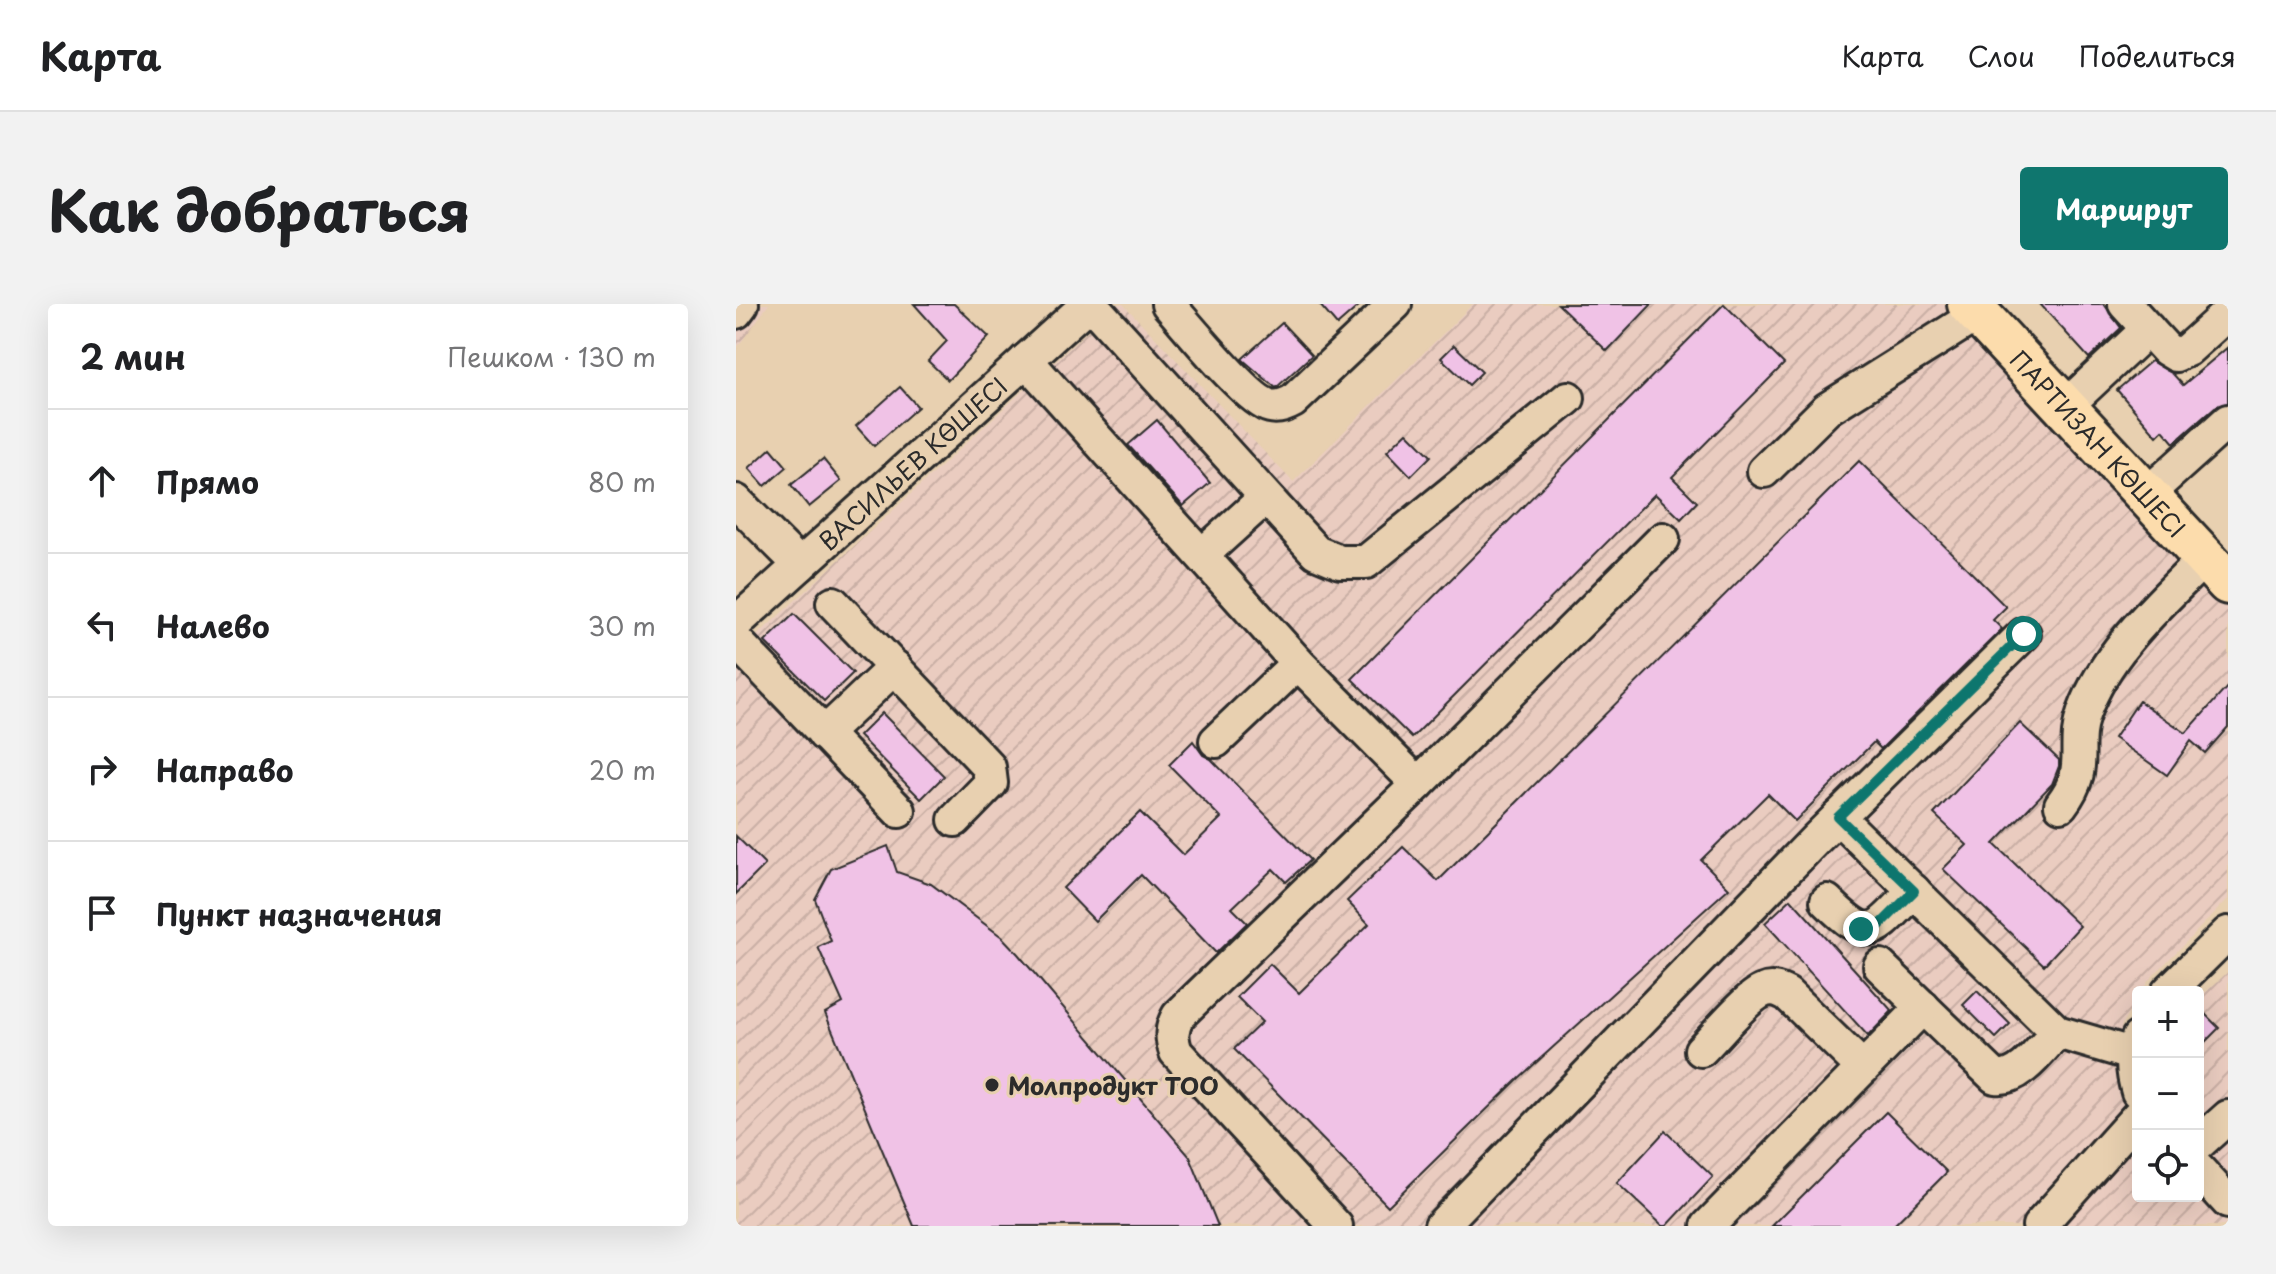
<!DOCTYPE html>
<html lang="ru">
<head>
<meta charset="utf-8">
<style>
	:root { --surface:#fff; --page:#f2f2f2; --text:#202124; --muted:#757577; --line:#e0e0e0; --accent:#0f766e }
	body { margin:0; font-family:"Playpen Sans",sans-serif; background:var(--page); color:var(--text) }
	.controls { position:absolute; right:24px; bottom:24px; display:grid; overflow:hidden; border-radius:8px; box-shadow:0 8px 32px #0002 }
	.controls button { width:72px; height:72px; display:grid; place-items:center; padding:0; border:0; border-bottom:2px solid var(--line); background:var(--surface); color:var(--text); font:40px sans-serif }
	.stop { position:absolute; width:24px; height:24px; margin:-18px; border:6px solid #0f766e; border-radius:50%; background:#fff }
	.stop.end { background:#0f766e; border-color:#fff; box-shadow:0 2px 8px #0008 }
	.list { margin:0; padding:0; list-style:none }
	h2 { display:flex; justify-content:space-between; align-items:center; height:104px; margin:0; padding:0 32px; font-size:34px }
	h2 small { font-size:26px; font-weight:400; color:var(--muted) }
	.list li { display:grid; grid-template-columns:52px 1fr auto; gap:24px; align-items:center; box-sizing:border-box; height:144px; padding:0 32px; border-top:2px solid var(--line) }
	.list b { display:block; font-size:30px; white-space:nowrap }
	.list em { font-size:26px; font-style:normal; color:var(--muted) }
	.icon { flex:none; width:44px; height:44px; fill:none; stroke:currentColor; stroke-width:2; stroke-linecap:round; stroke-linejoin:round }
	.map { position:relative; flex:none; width:1492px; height:922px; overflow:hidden; border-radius:8px }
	header { display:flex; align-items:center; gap:48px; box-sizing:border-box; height:112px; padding:0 40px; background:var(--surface); border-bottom:2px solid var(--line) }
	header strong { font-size:38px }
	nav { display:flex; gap:44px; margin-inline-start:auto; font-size:28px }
	.intro { display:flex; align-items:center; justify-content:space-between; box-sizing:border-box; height:192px; padding:0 48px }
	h1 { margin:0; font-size:56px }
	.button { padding:20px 36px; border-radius:8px; background:var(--accent); color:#fff; font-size:28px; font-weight:700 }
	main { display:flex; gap:48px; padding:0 48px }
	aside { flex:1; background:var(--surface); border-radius:8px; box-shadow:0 8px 32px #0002 }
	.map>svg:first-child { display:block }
	.industrial { fill:url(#industrial-furrows) }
	.building { fill:#f0c2e6; stroke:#2b2b2b; stroke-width:2 }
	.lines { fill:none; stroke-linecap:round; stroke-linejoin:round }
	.minor-casing { stroke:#2b2b2b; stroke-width:38 }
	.major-casing { stroke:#2b2b2b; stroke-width:48 }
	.minor { stroke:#e8d0b0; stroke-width:32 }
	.major { stroke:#fcdcac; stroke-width:42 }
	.route { stroke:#0f766e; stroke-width:10 }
	.poi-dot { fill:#2b2b2b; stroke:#e8d0b0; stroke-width:3 }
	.labels { text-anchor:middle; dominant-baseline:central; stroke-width:6; stroke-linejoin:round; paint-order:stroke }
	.street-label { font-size:24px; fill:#2b2b2b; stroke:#e8d0b0 }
	.poi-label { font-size:24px; font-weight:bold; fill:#2b2b2b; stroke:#e8d0b0; text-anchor:start }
</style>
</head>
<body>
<header>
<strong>Карта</strong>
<nav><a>Карта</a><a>Слои</a><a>Поделиться</a></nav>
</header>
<div class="intro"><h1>Как добраться</h1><a class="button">Маршрут</a></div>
<main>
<aside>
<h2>2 мин<small>Пешком · 130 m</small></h2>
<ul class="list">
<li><svg class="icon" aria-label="ahead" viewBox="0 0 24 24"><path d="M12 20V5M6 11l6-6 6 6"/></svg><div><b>Прямо</b></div><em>80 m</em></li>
<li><svg class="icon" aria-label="left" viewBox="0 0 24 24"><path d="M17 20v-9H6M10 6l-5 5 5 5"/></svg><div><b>Налево</b></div><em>30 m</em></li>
<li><svg class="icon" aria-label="right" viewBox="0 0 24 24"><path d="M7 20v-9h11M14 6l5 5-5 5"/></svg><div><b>Направо</b></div><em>20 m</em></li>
<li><svg class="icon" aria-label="arrive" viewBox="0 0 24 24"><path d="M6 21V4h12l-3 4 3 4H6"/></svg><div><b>Пункт назначения</b></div></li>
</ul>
</aside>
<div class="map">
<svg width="1492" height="922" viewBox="0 0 1492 922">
	<defs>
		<pattern id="industrial-furrows" width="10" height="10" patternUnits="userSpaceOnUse" patternTransform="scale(2)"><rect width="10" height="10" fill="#eaccc0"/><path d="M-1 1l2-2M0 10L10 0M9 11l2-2" fill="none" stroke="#c9afa5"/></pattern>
	</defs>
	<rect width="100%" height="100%" fill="#e8d0b0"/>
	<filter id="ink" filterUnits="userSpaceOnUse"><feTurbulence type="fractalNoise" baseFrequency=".0125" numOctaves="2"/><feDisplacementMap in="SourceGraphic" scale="16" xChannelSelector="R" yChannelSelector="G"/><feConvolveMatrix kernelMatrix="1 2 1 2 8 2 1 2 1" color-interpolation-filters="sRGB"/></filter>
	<g filter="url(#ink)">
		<g class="industrial">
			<path d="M 0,0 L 33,0 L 0,45 Z"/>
			<path d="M 381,0 L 387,0 L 557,178 L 737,0 L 1210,0 L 1492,304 L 1492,595 L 1412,677 L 1406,688 L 1402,688 L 1402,694 L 1386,720 L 1380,755 L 1384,789 L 1402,816 L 1402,892 L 1462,892 L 1462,888 L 1492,922 L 0,922 L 0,351 Z"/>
			<path d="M 1492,668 L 1492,870 L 1462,837 L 1462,695 Z"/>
		</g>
		<g class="building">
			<path d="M 178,0 L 218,0 L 253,33 L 212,76 L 192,57 L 211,37 Z"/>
			<path d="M 583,0 L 625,0 L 601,21 Z"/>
			<path d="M 822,0 L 916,0 L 871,47 Z"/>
			<path d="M 988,0 L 1048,60 L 936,173 L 961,198 L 945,215 L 919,190 L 676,434 L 616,375 Z"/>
			<path d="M 1304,0 L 1368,0 L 1385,24 L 1353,54 Z"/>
			<path d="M 546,19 L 576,51 L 540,84 L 506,55 Z"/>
			<path d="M 718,41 L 746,68 L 733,81 L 705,54 Z"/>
			<path d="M 1492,43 L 1492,99 L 1479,103 L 1438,139 L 1427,126 L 1421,132 L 1381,86 L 1415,57 L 1437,70 L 1447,81 Z"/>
			<path d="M 164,83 L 182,103 L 138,142 L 120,122 Z"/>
			<path d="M 421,116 L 474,179 L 447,202 L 392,141 Z"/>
			<path d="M 671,128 L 695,152 L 675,172 L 651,147 Z"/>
			<path d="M 35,144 L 51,163 L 29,182 L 13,164 Z"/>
			<path d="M 87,155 L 105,177 L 73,203 L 55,181 Z"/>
			<path d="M 1123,157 L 1270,303 L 1257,316 L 1266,325 L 1145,445 L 1138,438 L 1059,517 L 1032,490 L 965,556 L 993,584 L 783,774 L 652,902 L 498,745 L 526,718 L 501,693 L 534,660 L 563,689 L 633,620 L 611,597 L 667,543 L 702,577 Z"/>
			<path d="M 58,310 L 117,369 L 88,397 L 29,338 Z"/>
			<path d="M 1492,382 L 1492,423 L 1469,449 L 1455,437 L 1431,471 L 1378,434 L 1403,397 L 1450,429 Z"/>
			<path d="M 146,409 L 208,472 L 185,495 L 123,432 Z"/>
			<path d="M 1284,419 L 1323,456 L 1323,462 L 1316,480 L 1258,540 L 1344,622 L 1308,661 L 1207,565 L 1231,541 L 1198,510 Z"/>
			<path d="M 457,437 L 467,451 L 475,455 L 574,556 L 550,578 L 537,565 L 496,604 L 511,619 L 480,649 L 405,571 L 359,617 L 327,584 L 404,508 L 447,551 L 485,514 L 433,461 Z"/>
			<path d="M 0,532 L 29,561 L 0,590 Z"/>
			<path d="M 152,542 L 161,568 L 195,580 L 266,633 L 282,650 L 454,853 L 482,922 L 178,922 L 89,709 L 107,699 L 82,643 L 95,637 L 79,595 L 95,565 Z"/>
			<path d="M 1055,595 L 1156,707 L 1132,732 L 1029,619 Z"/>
			<path d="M 1241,687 L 1274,720 L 1260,734 L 1227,701 Z"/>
			<path d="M 1462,703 L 1483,724 L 1462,745 Z"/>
			<path d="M 1150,808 L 1211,868 L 1157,922 L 1036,922 Z"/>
			<path d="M 929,827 L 977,873 L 931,922 L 927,922 L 881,879 Z"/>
		</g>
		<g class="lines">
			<defs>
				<g id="minor">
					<path d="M 355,0 L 580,248 L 604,258 L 630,258 L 832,94"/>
					<path d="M 432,0 C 450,20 512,97 534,102 C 542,104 550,101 557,97 L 659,0"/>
					<path d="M 1389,0 L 1430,45 L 1440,51 L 1451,46 L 1492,9"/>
					<path d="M 0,8 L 6,0"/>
					<path d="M 290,56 L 562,359 L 682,480"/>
					<path d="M 1330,102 L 1412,25"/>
					<path d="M 1028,167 L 1091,105 L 1242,10"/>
					<path d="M 1411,190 L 1492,117"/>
					<path d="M 0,197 L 64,261"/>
					<path d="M 466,251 L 529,194"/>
					<path d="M 97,299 L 253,463 L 255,479 L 219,516"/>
					<path id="s1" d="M 0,319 L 352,0"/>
					<path d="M 0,337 L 163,507"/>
					<path d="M 88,430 L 159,363"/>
					<path d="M 480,437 L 562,359"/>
					<path d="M 1325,501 C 1355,462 1334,446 1348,408 C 1371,346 1424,300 1469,254"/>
					<path d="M 1102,513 L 1321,728 L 1396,750"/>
					<path d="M 1091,597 C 1136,642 1139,627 1178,587"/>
					<path d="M 1144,662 L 1259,773 C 1284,777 1306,744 1321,728"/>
					<path d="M 1432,688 L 1492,629"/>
					<path d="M 1402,734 C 1395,753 1396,768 1402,788"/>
					<path d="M 965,746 C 979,732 1011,693 1027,687 C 1036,683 1043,686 1051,690 L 1127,764"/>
					<path d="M 1462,840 L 1492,813"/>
					<path d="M 1462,865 L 1492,898"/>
					<path d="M 600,922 L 440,748 C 435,734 435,724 442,712 L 682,480 L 927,235"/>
					<path d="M 705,922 L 1080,535 L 1288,330"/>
					<path d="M 972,922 L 1187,703"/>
					<path d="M 1303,922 L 1402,812"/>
				</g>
				<g id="major">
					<path id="s2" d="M 1233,0 L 1492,279"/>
				</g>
			</defs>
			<use href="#minor" class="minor-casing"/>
			<use href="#major" class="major-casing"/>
			<use href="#minor" class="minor"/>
			<use href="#major" class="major"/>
		</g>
	</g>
	<g class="lines" filter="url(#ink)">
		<path class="route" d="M 1125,625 L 1143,622 L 1178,587 L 1102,513 L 1288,330"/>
	</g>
	<circle class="poi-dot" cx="256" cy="781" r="8"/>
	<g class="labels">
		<g class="street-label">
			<text stroke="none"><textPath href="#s2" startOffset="190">ПАРТИЗАН КӨШЕСІ</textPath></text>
			<text stroke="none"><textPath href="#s1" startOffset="238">ВАСИЛЬЕВ КӨШЕСІ</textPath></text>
		</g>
		<g class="poi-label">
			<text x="272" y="781">Молпродукт ТОО</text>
		</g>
	</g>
</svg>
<div class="controls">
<button>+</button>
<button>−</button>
<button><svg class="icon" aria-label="locate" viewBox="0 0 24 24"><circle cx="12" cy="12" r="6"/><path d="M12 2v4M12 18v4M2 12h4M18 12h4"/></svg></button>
</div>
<div class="stop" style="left:1288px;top:330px"></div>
<div class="stop end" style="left:1125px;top:625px"></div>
</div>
</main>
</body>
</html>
